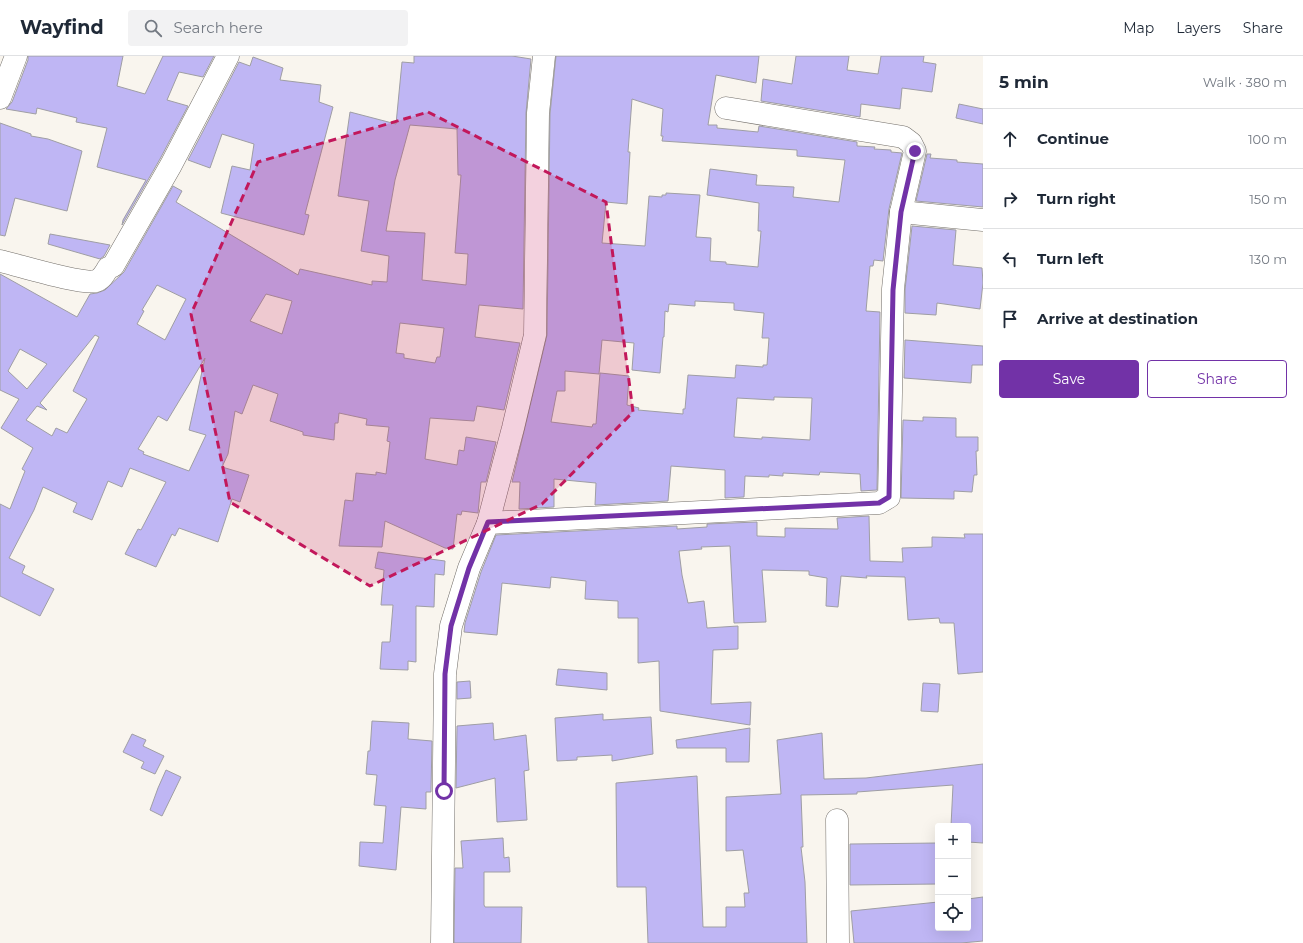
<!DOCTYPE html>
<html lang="en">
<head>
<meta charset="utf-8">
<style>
	:root { --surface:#fff; --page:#f2f2f3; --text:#1f2937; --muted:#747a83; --line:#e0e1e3; --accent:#7232a7 }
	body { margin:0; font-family:Montserrat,sans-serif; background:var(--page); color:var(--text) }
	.controls { position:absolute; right:12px; bottom:12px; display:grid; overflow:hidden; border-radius:4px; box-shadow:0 4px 16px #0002 }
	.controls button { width:36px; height:36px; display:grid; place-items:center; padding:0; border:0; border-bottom:1px solid var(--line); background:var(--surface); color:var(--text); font:20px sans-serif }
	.stop { position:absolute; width:12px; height:12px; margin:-9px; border:3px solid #7232a7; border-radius:50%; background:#fff }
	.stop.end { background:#7232a7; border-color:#fff; box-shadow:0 1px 4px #0008 }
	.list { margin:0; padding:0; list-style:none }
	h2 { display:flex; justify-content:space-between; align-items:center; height:52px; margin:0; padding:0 16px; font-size:17px }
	h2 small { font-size:13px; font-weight:400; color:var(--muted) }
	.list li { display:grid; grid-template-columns:26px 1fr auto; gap:12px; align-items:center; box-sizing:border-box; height:60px; padding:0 16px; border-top:1px solid var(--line) }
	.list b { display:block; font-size:15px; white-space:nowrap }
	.list em { font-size:13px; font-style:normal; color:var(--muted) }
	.actions { display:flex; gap:8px; padding:12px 16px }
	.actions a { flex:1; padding:9px 0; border:1px solid var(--accent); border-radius:4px; text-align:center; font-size:14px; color:var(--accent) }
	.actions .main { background:var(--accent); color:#fff }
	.icon { flex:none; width:22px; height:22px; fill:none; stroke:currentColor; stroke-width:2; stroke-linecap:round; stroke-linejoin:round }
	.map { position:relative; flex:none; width:983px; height:887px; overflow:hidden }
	header { display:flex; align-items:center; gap:24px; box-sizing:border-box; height:56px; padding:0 20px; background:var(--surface); border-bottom:1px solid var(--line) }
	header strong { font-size:19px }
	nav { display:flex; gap:22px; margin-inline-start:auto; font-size:14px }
	.search { width:280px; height:36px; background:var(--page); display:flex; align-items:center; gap:10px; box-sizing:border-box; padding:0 14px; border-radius:4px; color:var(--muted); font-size:15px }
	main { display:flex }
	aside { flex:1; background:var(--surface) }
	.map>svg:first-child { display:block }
	.building { fill:#bfb6f4; stroke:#9f9ea4; fill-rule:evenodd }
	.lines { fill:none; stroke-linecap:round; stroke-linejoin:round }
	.minor-casing { stroke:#736f6a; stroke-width:23 }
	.minor { stroke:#fff; stroke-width:22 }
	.route { stroke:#7232a7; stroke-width:5 }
	.marked { fill:#c2185b; fill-opacity:0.2; stroke:#c2185b; stroke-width:3; stroke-dasharray:8 5; stroke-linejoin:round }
</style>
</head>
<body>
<header>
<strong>Wayfind</strong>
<div class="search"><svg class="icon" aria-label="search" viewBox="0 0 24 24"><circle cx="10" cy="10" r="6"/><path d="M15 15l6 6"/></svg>Search here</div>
<nav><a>Map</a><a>Layers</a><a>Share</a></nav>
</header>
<main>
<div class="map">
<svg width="983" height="887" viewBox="0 0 983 887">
	<rect width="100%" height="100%" fill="#f9f5ee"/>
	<g class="building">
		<path d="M 28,0 L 123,0 L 117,30 L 145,38 L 163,0 L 214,0 L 203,21 L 179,16 L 167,44 L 188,50 L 160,103 L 122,169 L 123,164 L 146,124 L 97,111 L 107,72 L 76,66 L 77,62 L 37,52 L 36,58 L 6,53 L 12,46 L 28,4 Z"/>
		<path d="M 414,0 L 512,0 L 531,3 L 526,57 L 523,253 L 479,249 L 475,281 L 520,287 L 504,354 L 477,350 L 474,365 L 430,362 L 425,403 L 457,409 L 459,394 L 464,395 L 466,381 L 496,386 L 486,426 L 481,426 L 478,457 L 462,455 L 461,459 L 457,458 L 453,493 L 445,492 L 385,465 L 382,491 L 339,490 L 345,444 L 353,445 L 356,417 L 376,419 L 376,416 L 386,418 L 390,386 L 387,385 L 389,371 L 366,369 L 367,363 L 339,357 L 338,367 L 335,367 L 334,384 L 303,379 L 303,376 L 270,365 L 278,338 L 253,329 L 242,358 L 235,355 L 228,398 L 222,411 L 249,419 L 240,446 L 232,443 L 218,486 L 179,472 L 175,480 L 172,478 L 156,511 L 125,498 L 138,473 L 141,474 L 166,426 L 130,412 L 122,431 L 108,425 L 92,464 L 73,456 L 77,447 L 43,431 L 34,454 L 9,502 L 25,510 L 22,517 L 54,533 L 40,560 L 0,540 L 0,448 L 10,453 L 25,415 L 22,413 L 33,392 L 1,372 L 19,343 L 0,334 L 0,218 L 77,261 L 90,238 L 97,237 L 105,234 L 124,216 L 173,130 L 182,135 L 176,146 L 298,219 L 300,213 L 372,229 L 372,225 L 387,226 L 389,200 L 361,195 L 369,145 L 338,140 L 350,56 L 396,68 L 402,6 L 414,7 ZM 410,69 L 457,73 L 458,119 L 461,119 L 455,197 L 468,198 L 466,229 L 422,224 L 425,177 L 386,175 L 395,124 ZM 157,229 L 186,243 L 165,284 L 137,268 L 144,255 L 142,254 ZM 266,238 L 292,245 L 282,278 L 250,265 ZM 400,267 L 444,272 L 440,301 L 437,301 L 435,307 L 404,302 L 404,298 L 396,297 ZM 95,279 L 99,281 L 73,335 L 87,343 L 67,377 L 56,372 L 52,380 L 26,364 L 37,350 L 47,354 L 40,347 ZM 20,293 L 47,308 L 27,333 L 8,315 ZM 205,302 L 189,374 L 206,379 L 189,415 L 143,398 L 144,396 L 138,393 L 158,360 L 167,365 Z"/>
		<path d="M 556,0 L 759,0 L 756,27 L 716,19 L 708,69 L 717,69 L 717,72 L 758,76 L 759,70 L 857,86 L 857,90 L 875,91 L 874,93 L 891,94 L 891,96 L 902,97 L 889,153 L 883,205 L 874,204 L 873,210 L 870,210 L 866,255 L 880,256 L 877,434 L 861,435 L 860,418 L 820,416 L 819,419 L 783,417 L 783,420 L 769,419 L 769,421 L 745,420 L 744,441 L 725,442 L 725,414 L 671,410 L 668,445 L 595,449 L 596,427 L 554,423 L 554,451 L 519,453 L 520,426 L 512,426 L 547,279 L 550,58 ZM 632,43 L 663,53 L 661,80 L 663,80 L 662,85 L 797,94 L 797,100 L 845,104 L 839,146 L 793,141 L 794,131 L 756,129 L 757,119 L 710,113 L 707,139 L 759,147 L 758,175 L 761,175 L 758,211 L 726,208 L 726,206 L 710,205 L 711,182 L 696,181 L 700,139 L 666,137 L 666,139 L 662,139 L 662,141 L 649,140 L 645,190 L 602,187 L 606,146 L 627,148 L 630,96 L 628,96 ZM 695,245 L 734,247 L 734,254 L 764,257 L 762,282 L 769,282 L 767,309 L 763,309 L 763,311 L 736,309 L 735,322 L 688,319 L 685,353 L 683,353 L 683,358 L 638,354 L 639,352 L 627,349 L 629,320 L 600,317 L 596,368 L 593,368 L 592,371 L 551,366 L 557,335 L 565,335 L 565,315 L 599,318 L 602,284 L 634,287 L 632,314 L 660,317 L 663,281 L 664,281 L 665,255 L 668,256 L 669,248 L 695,250 ZM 774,341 L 812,342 L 810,384 L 762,381 L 762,383 L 734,381 L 737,342 L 774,344 Z"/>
		<path d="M 796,0 L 849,0 L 847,14 L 878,18 L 881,0 L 924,0 L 923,6 L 936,8 L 932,36 L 902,32 L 900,53 L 861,48 L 860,61 L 761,45 L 763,23 L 792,28 Z"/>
		<path d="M 253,1 L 283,12 L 280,24 L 321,29 L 319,46 L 333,51 L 305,158 L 309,159 L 304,179 L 221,157 L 232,110 L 250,114 L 254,88 L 222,78 L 210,112 L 188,104 L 239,6 L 250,10 Z"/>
		<path d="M 959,48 L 983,53 L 983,68 L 956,62 Z"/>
		<path d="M 0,67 L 31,78 L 31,80 L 48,83 L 82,95 L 67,155 L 15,142 L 5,180 L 0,179 Z"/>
		<path d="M 927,98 L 931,98 L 930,102 L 957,104 L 957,106 L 983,108 L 983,151 L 916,145 Z"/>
		<path d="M 912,170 L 956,174 L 953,209 L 982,212 L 983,227 L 980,253 L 937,247 L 936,259 L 905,257 L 905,234 Z"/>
		<path d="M 50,178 L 110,189 L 104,200 L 100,203 L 48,188 Z"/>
		<path d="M 905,284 L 983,290 L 983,309 L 972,309 L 971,327 L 904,322 Z"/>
		<path d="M 923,361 L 956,362 L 956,381 L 978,381 L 978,395 L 976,395 L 977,419 L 974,419 L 972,436 L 954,435 L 954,443 L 901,442 L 903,364 L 923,365 Z"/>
		<path d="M 869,460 L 870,505 L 903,506 L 902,492 L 932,491 L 932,481 L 965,482 L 964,478 L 983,478 L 983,616 L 958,618 L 954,567 L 940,567 L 939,562 L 908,564 L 905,521 L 866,520 L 867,522 L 841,520 L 838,551 L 826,550 L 827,522 L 809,519 L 809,515 L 762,514 L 766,566 L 734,567 L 730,490 L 701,491 L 702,493 L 679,495 L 682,519 L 688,547 L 704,545 L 707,572 L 738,570 L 738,593 L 713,594 L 711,648 L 751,646 L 750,669 L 660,655 L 659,605 L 638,607 L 638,562 L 618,562 L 618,545 L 585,543 L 586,525 L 551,521 L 550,532 L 502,527 L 497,579 L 464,576 L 465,567 L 481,516 L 496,479 L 677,470 L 677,473 L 707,471 L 707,468 L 757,466 L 757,480 L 785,481 L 785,472 L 838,473 L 837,462 Z"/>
		<path d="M 378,496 L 445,505 L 444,519 L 435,518 L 434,551 L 416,550 L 416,606 L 408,605 L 408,614 L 380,613 L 382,586 L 390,586 L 393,549 L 381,549 L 384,514 L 375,512 Z"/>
		<path d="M 558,613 L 607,617 L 607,634 L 556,629 Z"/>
		<path d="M 470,625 L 471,642 L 457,643 L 457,626 Z"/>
		<path d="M 923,627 L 940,628 L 938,656 L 921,655 Z"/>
		<path d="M 603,658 L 603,664 L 651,661 L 653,698 L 612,705 L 612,699 L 577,701 L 577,704 L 557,705 L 555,662 Z"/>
		<path d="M 372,665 L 409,667 L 408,683 L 432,685 L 431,736 L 426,736 L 426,753 L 401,751 L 396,814 L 359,810 L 360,786 L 383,787 L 386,750 L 374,749 L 377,719 L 366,718 L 368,695 L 370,695 Z"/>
		<path d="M 493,667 L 494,684 L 526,679 L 529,714 L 524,715 L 527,764 L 497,766 L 495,722 L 456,732 L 457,670 Z"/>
		<path d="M 750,672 L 749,706 L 726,706 L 726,692 L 677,692 L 676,684 Z"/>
		<path d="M 822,677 L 824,723 L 866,722 L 983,708 L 983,787 L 968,786 L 968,770 L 951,770 L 953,729 L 857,736 L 857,738 L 801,739 L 803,791 L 801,791 L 805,826 L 807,887 L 648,887 L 646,831 L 617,831 L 616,727 L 697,720 L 703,871 L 726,871 L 726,851 L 745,851 L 744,837 L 749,837 L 743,794 L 726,795 L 726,741 L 781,738 L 777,684 Z"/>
		<path d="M 132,678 L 146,684 L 143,690 L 164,700 L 155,718 L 141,712 L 144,706 L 123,696 Z"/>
		<path d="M 166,714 L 181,721 L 162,760 L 150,754 L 158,732 Z"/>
		<path d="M 503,782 L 504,802 L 509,801 L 510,816 L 484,816 L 484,849 L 485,851 L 522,851 L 521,887 L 454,887 L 455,812 L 463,812 L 461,785 Z"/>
		<path d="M 938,787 L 938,828 L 850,829 L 850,788 Z"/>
		<path d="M 983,841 L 983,885 L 961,887 L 854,887 L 851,855 L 938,846 L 938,872 L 968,872 L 968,843 Z"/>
	</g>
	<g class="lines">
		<defs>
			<g id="minor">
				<path d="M 0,42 L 16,0"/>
				<path d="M 901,156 L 983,164"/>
				<path d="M 0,205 C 18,209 81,229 96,225 C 102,223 105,217 108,212 L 113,210 L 171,109 L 228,0"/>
				<path d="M 488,467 L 513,372 L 535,279 L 538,57 L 544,0"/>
				<path d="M 837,764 L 838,887"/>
				<path d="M 442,887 L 445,618 L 451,570 L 469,512 L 488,467 L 879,447 L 889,441 L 893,233 L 901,156 L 915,95 L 911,87 L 903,81 L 726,52"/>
			</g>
		</defs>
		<use href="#minor" class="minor-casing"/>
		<use href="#minor" class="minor"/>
	</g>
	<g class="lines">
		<path class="route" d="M 444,735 L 445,618 L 451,570 L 469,512 L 488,466 L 879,447 L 889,441 L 893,234 L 901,156 L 915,95"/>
	</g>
	<path class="marked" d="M 428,56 L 606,146 L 633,356 L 542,448 L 370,530 L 230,446 L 191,258 L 258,106 Z"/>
</svg>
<div class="controls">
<button>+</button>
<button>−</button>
<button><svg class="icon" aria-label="locate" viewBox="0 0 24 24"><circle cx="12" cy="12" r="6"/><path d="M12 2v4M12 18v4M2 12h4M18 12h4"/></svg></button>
</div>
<div class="stop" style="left:444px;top:735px"></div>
<div class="stop end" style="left:915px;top:95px"></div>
</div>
<aside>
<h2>5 min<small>Walk · 380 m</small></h2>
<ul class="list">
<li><svg class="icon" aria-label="ahead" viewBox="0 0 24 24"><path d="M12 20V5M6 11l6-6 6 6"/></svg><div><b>Continue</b></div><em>100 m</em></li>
<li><svg class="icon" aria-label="right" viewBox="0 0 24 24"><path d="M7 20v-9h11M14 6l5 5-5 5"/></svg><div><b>Turn right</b></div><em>150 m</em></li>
<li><svg class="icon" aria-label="left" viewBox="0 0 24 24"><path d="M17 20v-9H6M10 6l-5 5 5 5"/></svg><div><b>Turn left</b></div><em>130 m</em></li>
<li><svg class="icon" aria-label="arrive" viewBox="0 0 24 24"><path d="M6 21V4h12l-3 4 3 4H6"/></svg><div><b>Arrive at destination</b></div></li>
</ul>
<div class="actions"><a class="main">Save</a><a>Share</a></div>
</aside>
</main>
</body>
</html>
